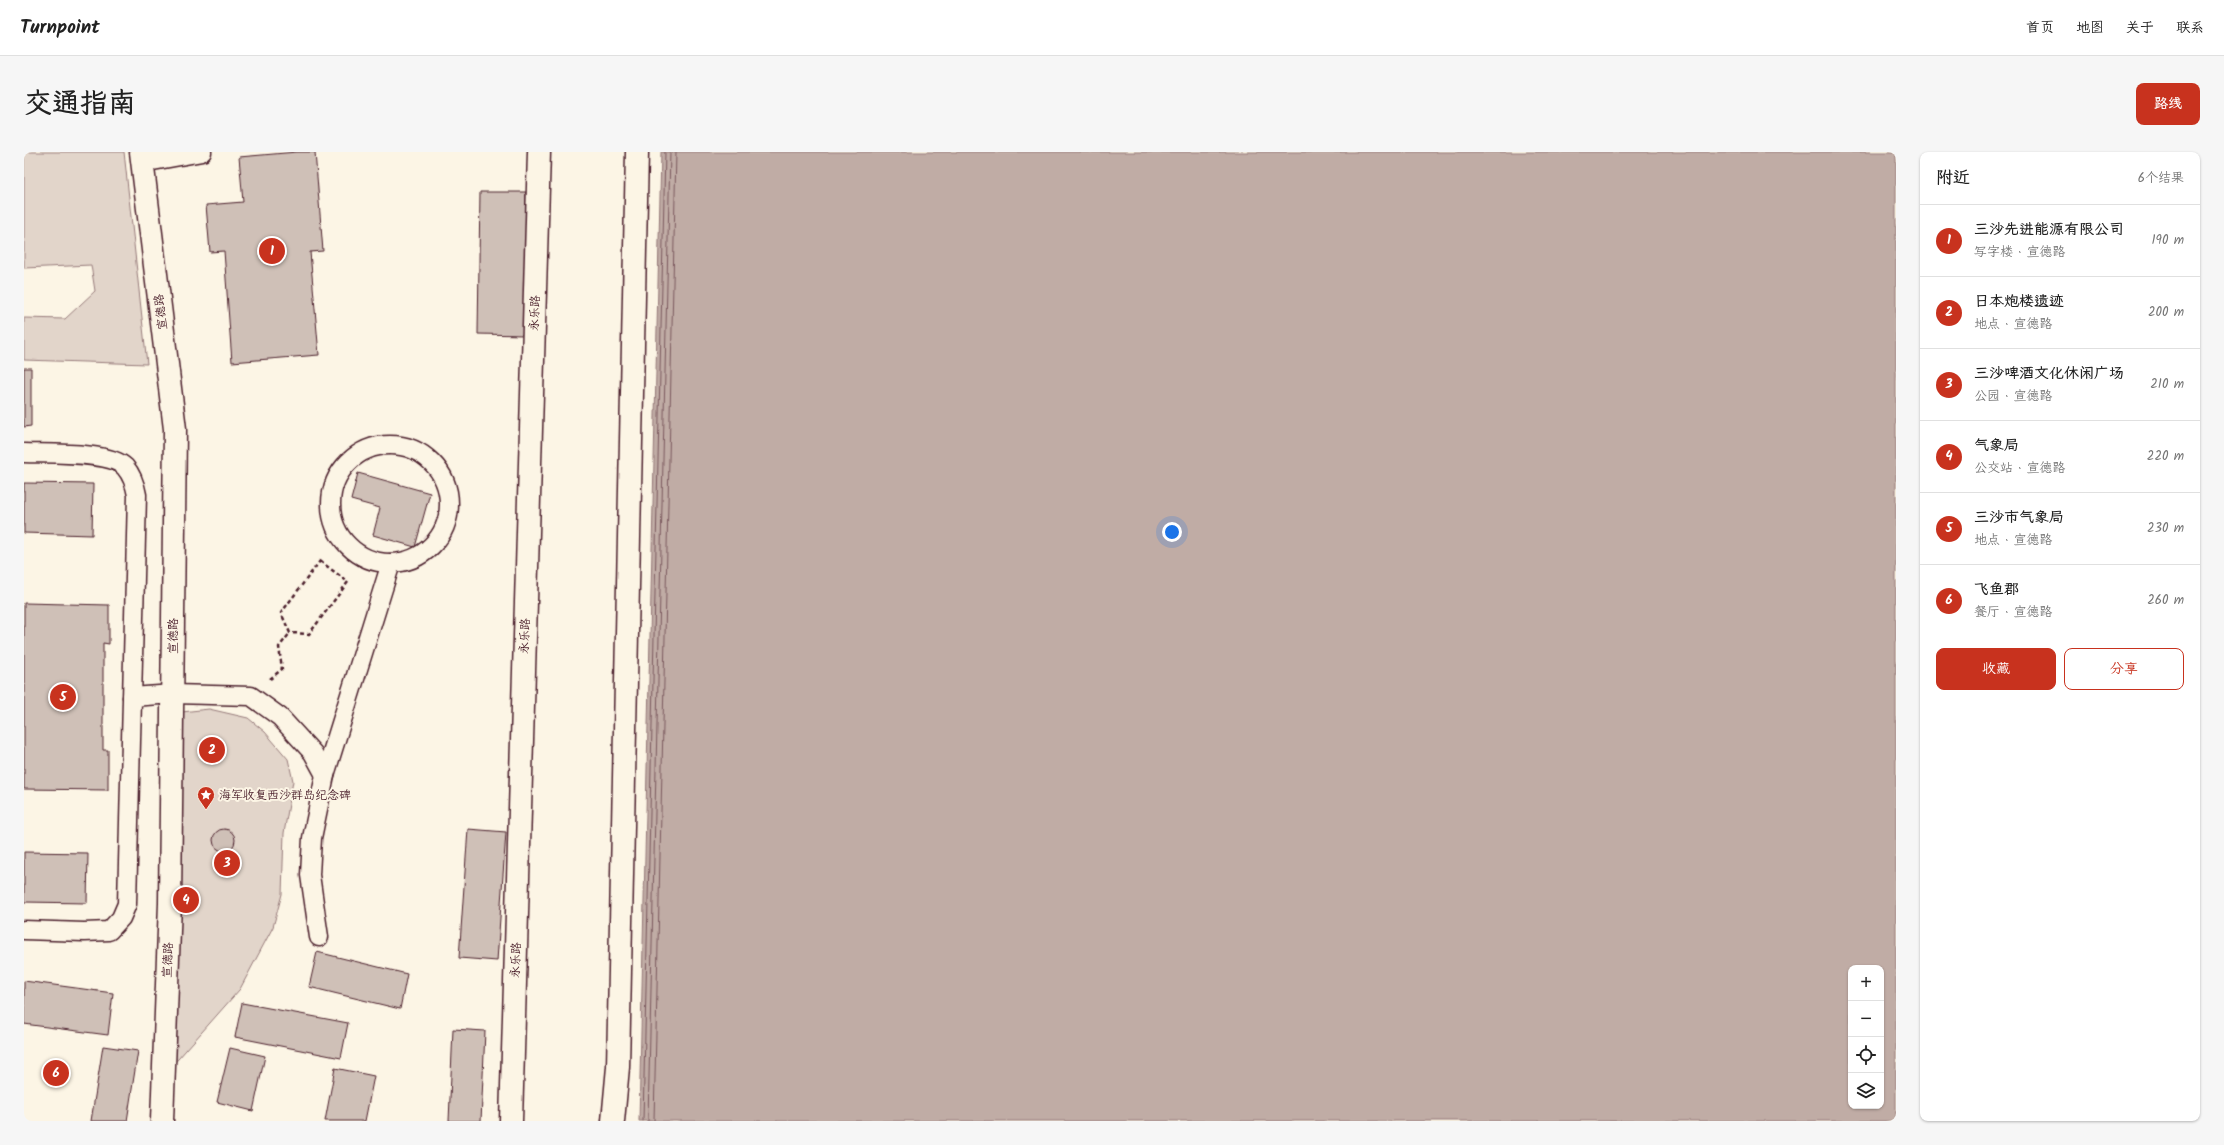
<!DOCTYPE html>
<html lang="zh">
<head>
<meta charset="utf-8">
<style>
	:root { --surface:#fff; --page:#f6f6f6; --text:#222; --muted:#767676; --line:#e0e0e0; --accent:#c8321e }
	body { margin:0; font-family:Kalam,"LXGW WenKai TC",sans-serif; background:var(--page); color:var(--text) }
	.controls { position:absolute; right:12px; bottom:12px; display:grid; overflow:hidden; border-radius:8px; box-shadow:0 1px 3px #0004 }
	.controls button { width:36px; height:36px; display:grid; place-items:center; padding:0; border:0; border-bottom:1px solid var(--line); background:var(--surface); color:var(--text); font:20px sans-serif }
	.you { position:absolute; left:1148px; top:380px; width:14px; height:14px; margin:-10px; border:3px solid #fff; border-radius:50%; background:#1a73e8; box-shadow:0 0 0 6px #1a73e833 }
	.badge { display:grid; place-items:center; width:26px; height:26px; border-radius:50%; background:var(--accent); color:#fff; font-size:13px; font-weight:700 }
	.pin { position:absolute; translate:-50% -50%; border:2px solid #fff; box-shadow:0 1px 4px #0006 }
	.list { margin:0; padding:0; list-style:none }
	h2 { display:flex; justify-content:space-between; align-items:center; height:52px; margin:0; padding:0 16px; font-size:17px }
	h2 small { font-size:13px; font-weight:400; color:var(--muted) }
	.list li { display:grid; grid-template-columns:26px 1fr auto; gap:12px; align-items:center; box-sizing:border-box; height:72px; padding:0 16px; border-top:1px solid var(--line) }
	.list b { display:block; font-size:15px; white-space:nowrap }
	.list p { margin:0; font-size:13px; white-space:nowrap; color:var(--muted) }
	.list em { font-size:13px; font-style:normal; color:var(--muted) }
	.actions { display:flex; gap:8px; padding:12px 16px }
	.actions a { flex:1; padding:9px 0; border:1px solid var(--accent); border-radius:8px; text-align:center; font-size:14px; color:var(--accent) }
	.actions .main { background:var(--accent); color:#fff }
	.icon { flex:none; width:22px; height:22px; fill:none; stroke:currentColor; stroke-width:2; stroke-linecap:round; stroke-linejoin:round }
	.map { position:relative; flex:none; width:1872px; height:969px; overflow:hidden; border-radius:8px }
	header { display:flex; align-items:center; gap:24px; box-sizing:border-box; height:56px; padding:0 20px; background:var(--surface); border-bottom:1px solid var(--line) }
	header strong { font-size:19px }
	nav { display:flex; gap:22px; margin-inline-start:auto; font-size:14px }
	.intro { display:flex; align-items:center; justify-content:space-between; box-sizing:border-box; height:96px; padding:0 24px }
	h1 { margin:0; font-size:28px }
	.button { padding:10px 18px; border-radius:8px; background:var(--accent); color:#fff; font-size:14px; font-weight:700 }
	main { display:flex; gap:24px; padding:0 24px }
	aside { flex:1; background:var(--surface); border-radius:8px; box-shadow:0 1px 3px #0004 }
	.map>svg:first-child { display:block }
	.green { fill:#e2d5ca; stroke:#967a7a }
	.water { fill:#c0aca5; stroke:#917474; fill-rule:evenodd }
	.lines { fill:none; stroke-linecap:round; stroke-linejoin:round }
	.shore { stroke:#79575c; stroke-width:1 }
	.building { fill:#cfc0b7; stroke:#4a1f2b }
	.lane-casing { stroke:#4a1f2b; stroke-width:21 }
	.street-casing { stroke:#4a1f2b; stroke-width:25 }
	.secondary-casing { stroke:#4a1f2b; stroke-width:25 }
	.path { stroke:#4a1f2b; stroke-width:2.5; stroke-dasharray:4 3; stroke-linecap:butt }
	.lane { stroke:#fcf5e5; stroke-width:18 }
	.street { stroke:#fcf5e5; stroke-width:22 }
	.secondary { stroke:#fcf5e5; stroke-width:22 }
	.labels { text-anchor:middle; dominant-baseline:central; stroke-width:4; stroke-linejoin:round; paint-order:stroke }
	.street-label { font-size:12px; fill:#4a1f2b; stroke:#fcf5e5 }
	.poi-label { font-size:12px; fill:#4a1f2b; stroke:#fcf5e5; text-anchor:start }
</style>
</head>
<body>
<header>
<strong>Turnpoint</strong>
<nav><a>首页</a><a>地图</a><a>关于</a><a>联系</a></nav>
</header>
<div class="intro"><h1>交通指南</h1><a class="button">路线</a></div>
<main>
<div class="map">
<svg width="1872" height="969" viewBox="0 0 1872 969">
	<rect width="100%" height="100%" fill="#fcf5e5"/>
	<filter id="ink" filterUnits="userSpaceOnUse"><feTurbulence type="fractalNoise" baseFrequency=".025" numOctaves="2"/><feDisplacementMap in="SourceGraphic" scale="8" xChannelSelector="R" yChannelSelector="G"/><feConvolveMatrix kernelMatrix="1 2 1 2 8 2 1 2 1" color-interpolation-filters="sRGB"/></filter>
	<g filter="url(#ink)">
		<g class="green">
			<path d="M 0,0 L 100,0 L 123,212 L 0,208 L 0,166 L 41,167 L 71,139 L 67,113 L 0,116 Z"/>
			<path d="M 185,557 L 224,566 L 241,580 L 264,607 L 269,629 L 260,681 L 258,742 L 249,775 L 216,837 L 139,924 L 149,561 Z"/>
		</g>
		<path class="water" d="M 637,0 L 1872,0 L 1872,969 L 615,969 ZM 1827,816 L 1857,816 L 1857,954 L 1827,954 Z"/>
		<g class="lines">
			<g class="shore">
				<path d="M 619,969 L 641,0"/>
				<path d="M 624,969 L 646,0"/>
				<path d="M 630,969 L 652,0"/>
			</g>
		</g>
		<g class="building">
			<path d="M 273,0 L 291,0 L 299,99 L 286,100 L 295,203 L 208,210 L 200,99 L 186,100 L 182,53 L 219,50 L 215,5 Z"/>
			<path d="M 456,40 L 502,40 L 500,183 L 454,182 Z"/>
			<path d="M 0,216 L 7,216 L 7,274 L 0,275 Z"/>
			<path d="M 334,321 L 406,341 L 391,395 L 349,383 L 356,356 L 327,348 Z"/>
			<path d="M 0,331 L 69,332 L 68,383 L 0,381 Z"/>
			<path d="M 0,451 L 85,453 L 85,492 L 79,491 L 79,598 L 84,598 L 84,638 L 0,637 Z"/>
			<rect x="179" y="589" width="18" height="18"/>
			<circle cx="200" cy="688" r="11"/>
			<path d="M 444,677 L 482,680 L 473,809 L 435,806 Z"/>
			<path d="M 0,700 L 64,701 L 63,751 L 0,750 Z"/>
			<path d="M 293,800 L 383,822 L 376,857 L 285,835 Z"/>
			<path d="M 0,829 L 89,841 L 84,883 L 0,872 Z"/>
			<path d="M 218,851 L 324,871 L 317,906 L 211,885 Z"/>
			<path d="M 429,877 L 461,879 L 457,969 L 425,969 Z"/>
			<path d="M 79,894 L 114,899 L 103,969 L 67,969 Z"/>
			<path d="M 206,896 L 241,904 L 229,959 L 193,950 Z"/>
			<path d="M 311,916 L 350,924 L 341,969 L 301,969 Z"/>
		</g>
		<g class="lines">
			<defs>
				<g id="lane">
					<path d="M 118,11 L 178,0"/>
					<circle cx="366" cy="352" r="59"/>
					<path d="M 0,301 C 23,302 86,299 101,315 C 108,323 111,332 113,343 L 103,752 L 97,766 L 85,779 L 60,780 L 0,778"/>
					<path d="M 108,545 L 149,542 L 227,544 L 256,565 L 289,601 L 301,623"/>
					<path d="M 295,785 L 286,723 L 288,686 L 301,623 L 367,411"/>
				</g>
				<g id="street">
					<path d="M 487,969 L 515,0"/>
					<path d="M 589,969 L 594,915 L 613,0"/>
				</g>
				<path id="secondary" d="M 117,0 L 151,277 L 146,751 L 138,969"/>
			</defs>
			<use href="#lane" class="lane-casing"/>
			<use href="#street" class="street-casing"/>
			<use href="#secondary" class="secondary-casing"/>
			<g class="path">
				<path d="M 296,409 L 324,430 L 285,482 L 266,481 L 257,461 Z"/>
				<path d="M 246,527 L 258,517 L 255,495 L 266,481"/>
			</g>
			<use href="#lane" class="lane"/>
			<use href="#street" class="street"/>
			<use href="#secondary" class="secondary"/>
		</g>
	</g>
	<defs>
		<symbol id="sight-pin" viewBox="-11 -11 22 30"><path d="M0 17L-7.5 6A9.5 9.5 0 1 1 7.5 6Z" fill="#c8321e" stroke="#fcf5e5"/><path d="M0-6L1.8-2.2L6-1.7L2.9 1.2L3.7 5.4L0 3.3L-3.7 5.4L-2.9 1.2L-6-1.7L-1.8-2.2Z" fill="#fff"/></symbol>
	</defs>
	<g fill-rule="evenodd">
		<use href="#sight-pin" x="172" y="633" width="20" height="27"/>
	</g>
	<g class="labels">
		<g class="street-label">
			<text transform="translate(137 160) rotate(-97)">宣德路</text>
			<text transform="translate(511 161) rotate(-88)">永乐路</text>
			<text transform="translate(149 484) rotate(-90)">宣德路</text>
			<text transform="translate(501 484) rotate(-88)">永乐路</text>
			<text transform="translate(144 808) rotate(-88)">宣德路</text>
			<text transform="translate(492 808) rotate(-88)">永乐路</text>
		</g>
		<g class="poi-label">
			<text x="195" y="643">海军收复西沙群岛纪念碑</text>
		</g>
	</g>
</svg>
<div class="controls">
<button>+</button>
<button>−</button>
<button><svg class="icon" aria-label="locate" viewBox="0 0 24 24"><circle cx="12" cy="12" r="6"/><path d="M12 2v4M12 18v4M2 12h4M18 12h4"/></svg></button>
<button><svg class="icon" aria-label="layers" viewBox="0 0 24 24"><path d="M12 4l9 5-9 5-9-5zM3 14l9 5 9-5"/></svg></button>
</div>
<div class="you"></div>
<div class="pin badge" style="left:248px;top:99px">1</div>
<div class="pin badge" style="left:188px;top:598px">2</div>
<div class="pin badge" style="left:203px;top:711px">3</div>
<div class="pin badge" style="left:162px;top:748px">4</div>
<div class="pin badge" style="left:39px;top:545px">5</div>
<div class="pin badge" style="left:32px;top:921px">6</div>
</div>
<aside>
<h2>附近<small>6个结果</small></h2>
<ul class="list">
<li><span class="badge">1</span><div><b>三沙先进能源有限公司</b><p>写字楼 · 宣德路</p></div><em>190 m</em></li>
<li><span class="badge">2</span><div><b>日本炮楼遗迹</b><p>地点 · 宣德路</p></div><em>200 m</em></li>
<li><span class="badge">3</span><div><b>三沙啤酒文化休闲广场</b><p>公园 · 宣德路</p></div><em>210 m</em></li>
<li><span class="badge">4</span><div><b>气象局</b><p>公交站 · 宣德路</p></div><em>220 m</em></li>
<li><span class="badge">5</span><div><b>三沙市气象局</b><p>地点 · 宣德路</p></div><em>230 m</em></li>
<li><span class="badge">6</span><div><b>飞鱼郡</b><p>餐厅 · 宣德路</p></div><em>260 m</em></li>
</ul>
<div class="actions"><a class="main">收藏</a><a>分享</a></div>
</aside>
</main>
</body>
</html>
